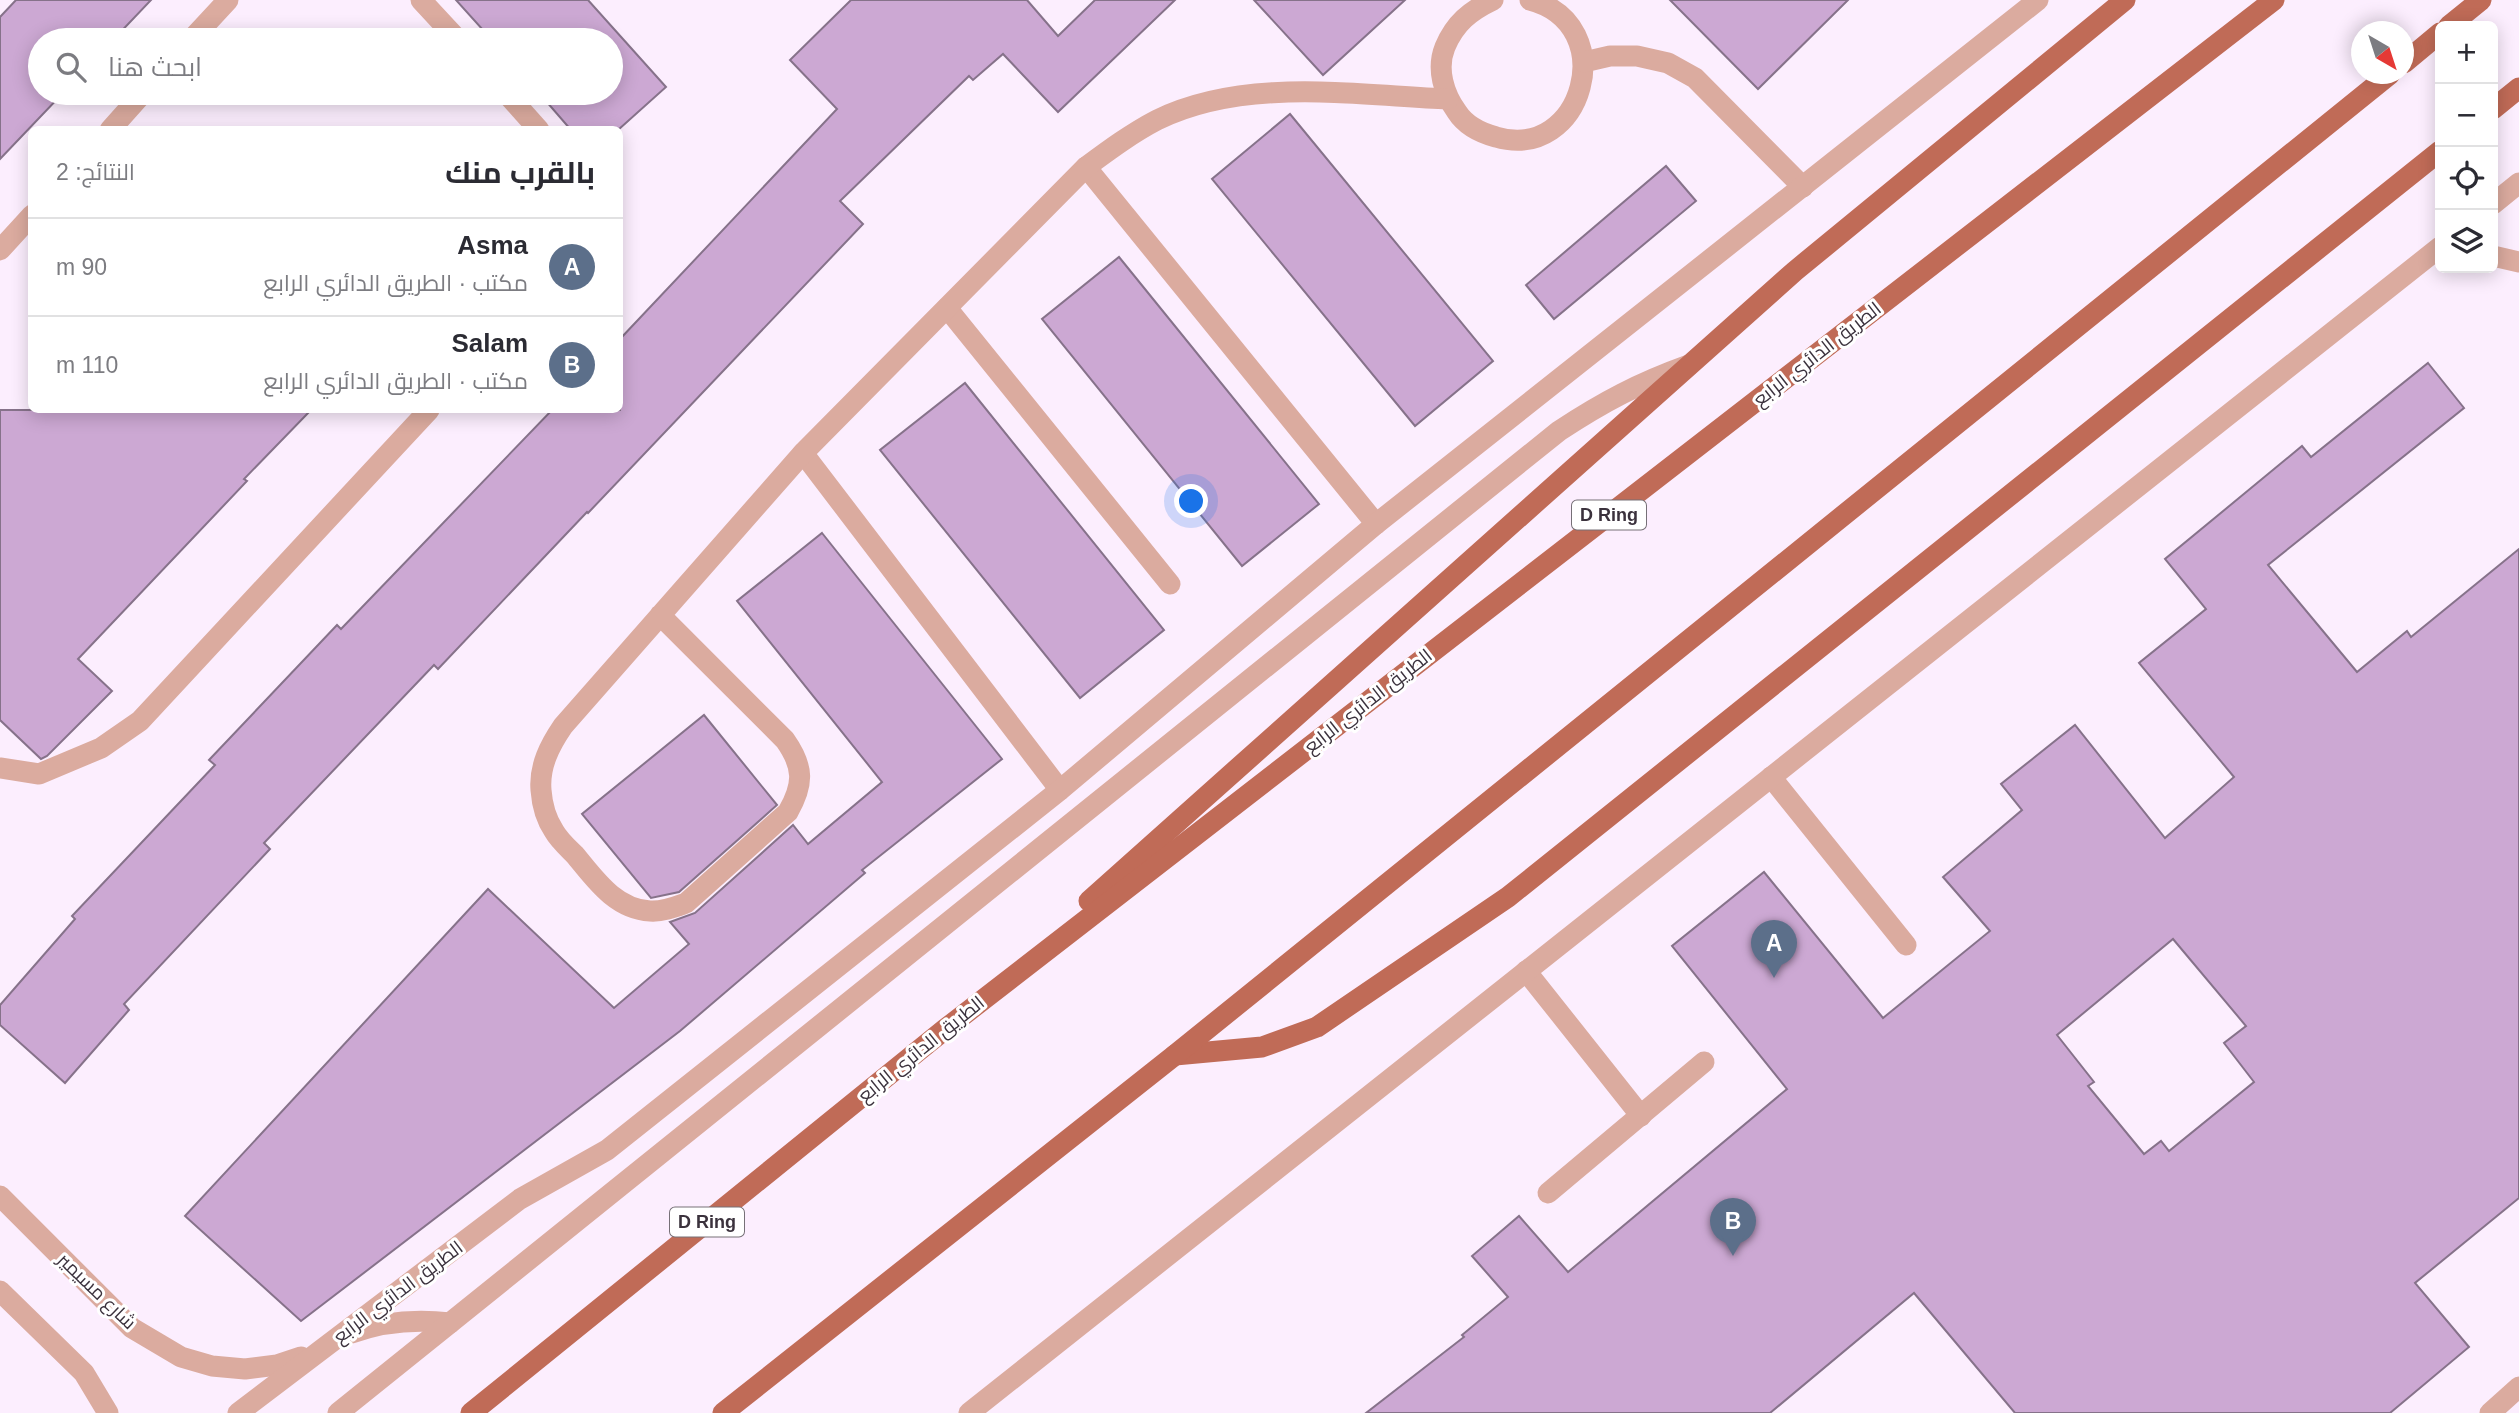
<!DOCTYPE html>
<html lang="ar">
<head>
<meta charset="utf-8">
<style>
	:root { --surface:#fff; --page:#f2f2f3; --text:#2b2b33; --muted:#7c7c81; --line:#e1e1e2; --accent:#0f766e }
	body { margin:0; font-family:Arial,Cairo,sans-serif; background:var(--page); color:var(--text); direction:rtl }
	.controls { position:absolute; right:21px; top:21px; display:grid; overflow:hidden; border-radius:10px; box-shadow:0 4px 18px #0003 }
	.controls button { width:63px; height:63px; display:grid; place-items:center; padding:0; border:0; border-bottom:2px solid var(--line); background:var(--surface); color:var(--text); font:35px sans-serif }
	.compass { position:absolute; left:2351px; top:21px; width:63px; height:63px; border-radius:50%; background:var(--surface); box-shadow:0 4px 18px #0003; rotate:141deg }
	.you { position:absolute; left:1192px; top:502px; width:24px; height:24px; margin:-18px; border:5px solid #fff; border-radius:50%; background:#1a73e8; box-shadow:0 0 0 10px #1a73e833 }
	.badge { display:grid; place-items:center; width:46px; height:46px; border-radius:50%; background:var(--accent); color:#fff; font-size:23px; font-weight:700 }
	.pin { position:absolute; translate:-50% -58px; filter:drop-shadow(0 2px 4px #0008) }
	.pin::after { content:''; position:absolute; top:37px; width:24px; height:21px; background:inherit; clip-path:polygon(0 0,100% 0,50% 100%) }
	.list { margin:0; padding:0; list-style:none }
	h2 { display:flex; justify-content:space-between; align-items:center; height:91px; margin:0; padding:0 28px; font-size:30px }
	h2 small { font-size:23px; font-weight:400; color:var(--muted) }
	.list li { display:grid; grid-template-columns:46px 1fr auto; gap:21px; align-items:center; box-sizing:border-box; height:98px; padding:0 28px; border-top:2px solid var(--line) }
	.list b { display:block; font-size:26px; white-space:nowrap }
	.list p { margin:0; font-size:23px; white-space:nowrap; color:var(--muted) }
	.list em { font-size:23px; font-style:normal; color:var(--muted) }
	.icon { flex:none; width:38px; height:38px; fill:none; stroke:currentColor; stroke-width:2; stroke-linecap:round; stroke-linejoin:round }
	.map { position:relative; flex:none; width:2519px; height:1413px; overflow:hidden; direction:ltr }
	.search { position:absolute; background:var(--surface); box-shadow:0 4px 18px #0003; left:28px; top:28px; width:595px; height:77px; display:flex; align-items:center; gap:18px; box-sizing:border-box; padding:0 24px; border-radius:38px; color:var(--muted); font-size:26px }
	.panel { position:absolute; background:var(--surface); box-shadow:0 4px 18px #0003; left:28px; top:126px; width:595px; height:287px; border-radius:10px; direction:rtl }
	.map>svg:first-child { display:block }
	.building { fill:#cca8d3; stroke:#86728a; stroke-width:2; fill-rule:evenodd }
	.lines { fill:none; stroke-linecap:round; stroke-linejoin:round }
	.minor { stroke:#dbab9f; stroke-width:21 }
	.major { stroke:#c06b57; stroke-width:21 }
	.labels { text-anchor:middle; dominant-baseline:central; stroke-width:6; stroke-linejoin:round; paint-order:stroke }
	.shield { fill:#fff; stroke:#767077; stroke-width:2 }
	.shield-label { font-size:18px; font-weight:bold; fill:#3b323d }
	.street-label { font-size:19px; fill:#3b323d; stroke:#fff }
</style>
</head>
<body>
<div class="map">
<svg width="2519" height="1413" viewBox="0 0 2519 1413">
	<rect width="100%" height="100%" fill="#fceefe"/>
	<g class="building">
		<path d="M 16,0 L 151,0 L 113,40 L 40,40 L 40,93 L 63,93 L 0,159 L 0,17 Z"/>
		<path d="M 456,0 L 588,0 L 666,87 L 618,130 L 571,130 L 539,93 L 611,93 L 611,40 L 492,40 Z"/>
		<path d="M 851,0 L 1027,0 L 1058,36 L 1095,0 L 1175,0 L 1058,112 L 1003,54 L 973,80 L 969,76 L 840,201 L 863,224 L 588,513 L 587,512 L 438,669 L 434,665 L 264,843 L 270,849 L 124,1004 L 129,1010 L 65,1083 L 0,1025 L 0,1005 L 75,919 L 72,916 L 215,765 L 209,760 L 337,625 L 341,629 L 552,410 L 620,410 L 620,339 L 837,109 L 790,60 Z"/>
		<path d="M 1254,0 L 1405,0 L 1323,75 Z"/>
		<path d="M 1670,0 L 1848,0 L 1758,89 Z"/>
		<path d="M 1290,114 L 1493,361 L 1415,426 L 1212,179 Z"/>
		<path d="M 1666,166 L 1696,201 L 1554,319 L 1526,285 Z"/>
		<path d="M 1119,257 L 1319,504 L 1242,566 L 1042,319 Z"/>
		<path d="M 2428,363 L 2464,408 L 2268,565 L 2357,672 L 2407,631 L 2411,637 L 2519,549 L 2519,1198 L 2415,1283 L 2469,1347 L 2390,1413 L 2015,1413 L 1914,1293 L 1770,1413 L 1366,1413 L 1464,1337 L 1462,1335 L 1508,1297 L 1472,1256 L 1519,1216 L 1568,1272 L 1787,1089 L 1672,946 L 1764,872 L 1883,1018 L 1990,931 L 1943,877 L 2022,810 L 2001,784 L 2075,725 L 2165,838 L 2234,777 L 2139,663 L 2206,609 L 2165,559 L 2302,446 L 2311,457 ZM 2173,939 L 2246,1026 L 2224,1043 L 2254,1082 L 2169,1151 L 2161,1141 L 2144,1154 L 2088,1086 L 2094,1082 L 2057,1035 Z"/>
		<path d="M 965,383 L 1164,630 L 1080,698 L 880,450 Z"/>
		<path d="M 0,410 L 311,410 L 244,479 L 247,481 L 78,659 L 112,691 L 47,756 L 41,759 L 0,720 Z"/>
		<path d="M 822,533 L 1002,759 L 862,870 L 865,873 L 680,1031 L 301,1321 L 185,1216 L 488,889 L 614,1008 L 689,944 L 670,922 L 695,913 L 793,825 L 808,844 L 882,782 L 737,601 Z"/>
		<path d="M 704,715 L 777,805 L 679,892 L 651,898 L 582,814 Z"/>
	</g>
	<g class="lines">
		<g class="minor">
			<path d="M 421,0 L 458,40"/>
			<path d="M 1493,0 C 1470,11 1455,23 1445,47 C 1436,69 1444,94 1457,112 C 1466,126 1481,133 1496,137 C 1583,163 1622,24 1530,0"/>
			<path d="M 191,40 L 228,0"/>
			<path d="M 1584,62 L 1610,56 L 1637,56 L 1668,63 L 1695,78 L 1803,187"/>
			<path d="M 506,93 L 539,130"/>
			<path d="M 110,130 L 143,93"/>
			<path d="M 1086,167 L 1376,524"/>
			<path d="M 2493,204 L 2519,183"/>
			<path d="M 0,250 L 32,215"/>
			<path d="M 2493,256 L 2519,262"/>
			<path d="M 947,308 L 1170,584"/>
			<path d="M 803,453 L 1060,790"/>
			<path d="M 660,615 L 785,740 C 804,767 804,784 788,812 L 686,903 C 675,907 662,912 650,911 C 615,909 595,879 575,855 C 568,848 559,840 554,831 C 546,819 542,804 541,790 C 539,766 550,745 563,726 L 803,453 L 1086,167 C 1109,150 1132,133 1157,120 C 1244,77 1354,95 1448,99"/>
			<path d="M 0,768 L 39,774 L 101,748 L 140,721 L 429,410"/>
			<path d="M 1771,777 L 1906,945"/>
			<path d="M 1526,971 L 1641,1116"/>
			<path d="M 1548,1193 L 1704,1062"/>
			<path d="M 0,1196 L 132,1328 L 181,1357 L 212,1366 L 245,1369 L 277,1365 L 301,1357"/>
			<path d="M 0,1291 L 84,1373 L 108,1413"/>
			<path d="M 352,1333 C 385,1321 416,1319 450,1323"/>
			<path d="M 238,1413 L 520,1199 L 607,1150 L 1060,790 L 1376,524 L 2038,0"/>
			<path d="M 338,1413 L 1559,431 C 1603,402 1639,383 1689,365"/>
			<path d="M 969,1413 L 2440,247"/>
			<path d="M 2490,1413 L 2519,1387"/>
		</g>
		<g class="major">
			<path d="M 2449,26 L 2481,0"/>
			<path d="M 2404,63 L 2440,33"/>
			<path d="M 2493,109 L 2519,88"/>
			<path d="M 1089,901 L 1795,271 L 2125,0"/>
			<path d="M 1175,1055 L 1262,1047 L 1317,1027 L 1508,897 L 2440,151"/>
			<path d="M 471,1413 L 944,1030 L 2274,0"/>
			<path d="M 723,1413 L 1175,1055 L 2390,74"/>
		</g>
	</g>
	<g class="labels">
		<g class="shield">
			<rect x="1572" y="500.5" width="74" height="29" rx="5"/>
			<rect x="670" y="1207.5" width="74" height="29" rx="5"/>
		</g>
		<g class="shield-label">
			<text x="1609" y="515">D Ring</text>
			<text x="707" y="1222">D Ring</text>
		</g>
		<g class="street-label">
			<text transform="translate(1817 354) rotate(-38)">الطريق الدائري الرابع</text>
			<text transform="translate(1368 701) rotate(-38)">الطريق الدائري الرابع</text>
			<text transform="translate(921 1049) rotate(-39)">الطريق الدائري الرابع</text>
			<text transform="translate(97 1291) rotate(44)">شارع مسيمير</text>
			<text transform="translate(398 1292) rotate(-37)">الطريق الدائري الرابع</text>
		</g>
	</g>
</svg>
<div class="controls">
<button>+</button>
<button>−</button>
<button><svg class="icon" aria-label="locate" viewBox="0 0 24 24"><circle cx="12" cy="12" r="6"/><path d="M12 2v4M12 18v4M2 12h4M18 12h4"/></svg></button>
<button><svg class="icon" aria-label="layers" viewBox="0 0 24 24"><path d="M12 4l9 5-9 5-9-5zM3 14l9 5 9-5"/></svg></button>
</div>
<svg class="compass" viewBox="-18 -18 36 36"><path d="M0-13l5 13h-10z" fill="#e53935"/><path d="M0 13l5-13h-10z" fill="#7c7c81"/></svg>
<div class="you"></div>
<div class="pin badge" style="left:1774px;top:978px;background:#5c6f8a">A</div>
<div class="pin badge" style="left:1733px;top:1256px;background:#5c6f8a">B</div>
<div class="search"><svg class="icon" aria-label="search" viewBox="0 0 24 24"><circle cx="10" cy="10" r="6"/><path d="M15 15l6 6"/></svg>ابحث هنا</div>
<section class="panel">
<h2>بالقرب منك<small>النتائج: 2</small></h2>
<ul class="list">
<li><span class="badge" style="background:#5c6f8a">A</span><div><b>Asma</b><p>مكتب · الطريق الدائري الرابع</p></div><em>90 m</em></li>
<li><span class="badge" style="background:#5c6f8a">B</span><div><b>Salam</b><p>مكتب · الطريق الدائري الرابع</p></div><em>110 m</em></li>
</ul>
</section>
</div>
</body>
</html>
